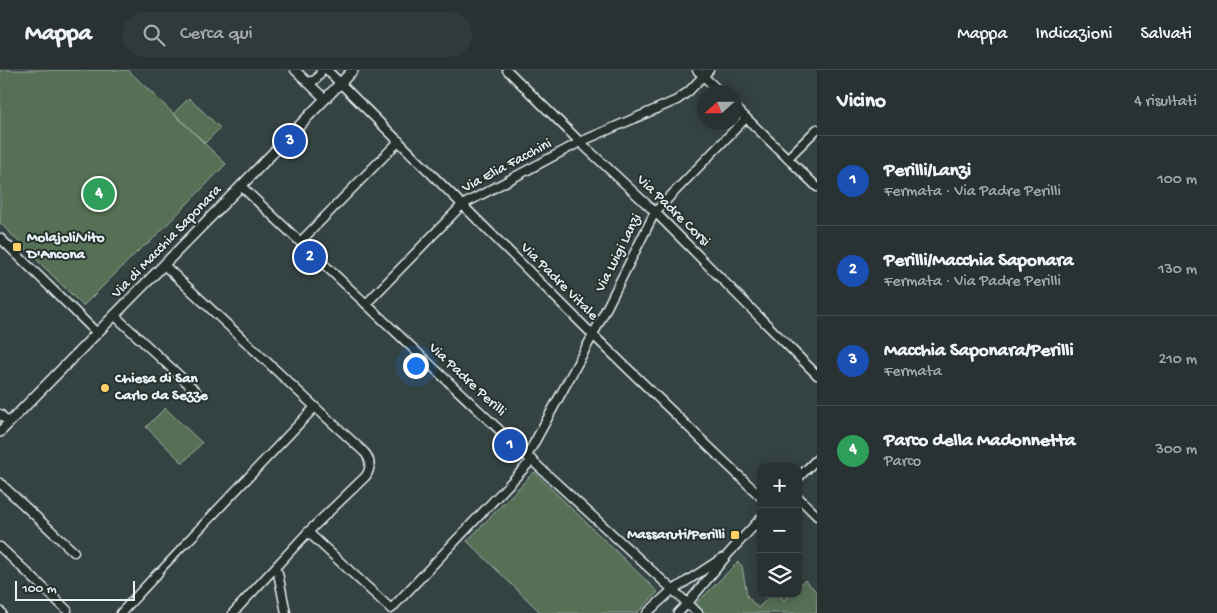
<!DOCTYPE html>
<html lang="it">
<head>
<meta charset="utf-8">
<style>
	:root { --surface:#283232; --page:#303a3a; --text:#f1f3f6; --muted:#a5aaac; --line:#444d4d; --accent:#ffd166 }
	body { margin:0; font-family:"Gochi Hand",sans-serif; background:var(--page); color:var(--text) }
	.controls { position:absolute; right:15px; bottom:15px; display:grid; overflow:hidden; border-radius:10px; box-shadow:0 2px 12px #0003 }
	.controls button { width:45px; height:45px; display:grid; place-items:center; padding:0; border:0; border-bottom:1px solid var(--line); background:var(--surface); color:var(--text); font:25px sans-serif }
	.compass { position:absolute; left:697px; top:15px; width:45px; height:45px; border-radius:50%; background:var(--surface); box-shadow:0 2px 12px #0003; rotate:249deg }
	.scale { position:absolute; left:15px; bottom:12px; width:120px; box-sizing:border-box; padding-left:5px; border:2px solid #e8f1f8; border-top:0; font-size:14px; line-height:18px; white-space:nowrap; color:#e8f1f8; -webkit-text-stroke:4px #26332d; paint-order:stroke }
	.you { position:absolute; left:415px; top:295px; width:18px; height:18px; margin:-12px; border:4px solid #fff; border-radius:50%; background:#1a73e8; box-shadow:0 0 0 8px #1a73e833 }
	.badge { display:grid; place-items:center; width:32px; height:32px; border-radius:50%; background:var(--accent); color:#fff; font-size:16px; font-weight:700 }
	.pin { position:absolute; translate:-50% -50%; border:2px solid #fff; box-shadow:0 1px 5px #0006 }
	.list { margin:0; padding:0; list-style:none }
	h2 { display:flex; justify-content:space-between; align-items:center; height:65px; margin:0; padding:0 20px; font-size:21px }
	h2 small { font-size:16px; font-weight:400; color:var(--muted) }
	.list li { display:grid; grid-template-columns:32px 1fr auto; gap:15px; align-items:center; box-sizing:border-box; height:90px; padding:0 20px; border-top:1px solid var(--line) }
	.list b { display:block; font-size:19px; white-space:nowrap }
	.list p { margin:0; font-size:16px; white-space:nowrap; color:var(--muted) }
	.list em { font-size:16px; font-style:normal; color:var(--muted) }
	.icon { flex:none; width:28px; height:28px; fill:none; stroke:currentColor; stroke-width:2; stroke-linecap:round; stroke-linejoin:round }
	.map { position:relative; flex:none; width:817px; height:543px; overflow:hidden }
	header { display:flex; align-items:center; gap:30px; box-sizing:border-box; height:70px; padding:0 25px; background:var(--surface); border-bottom:1px solid var(--line) }
	header strong { font-size:24px }
	nav { display:flex; gap:28px; margin-inline-start:auto; font-size:18px }
	.search { width:350px; height:45px; background:var(--page); display:flex; align-items:center; gap:12px; box-sizing:border-box; padding:0 18px; border-radius:28px; color:var(--muted); font-size:19px }
	main { display:flex }
	aside { flex:1; background:var(--surface) }
	.map>svg:first-child { display:block }
	.green { fill:#556f55; stroke:#9eb0a6 }
	.lines { fill:none; stroke-linecap:round; stroke-linejoin:round }
	.pedestrian-casing { stroke:#e8f1f8; stroke-width:9 }
	.minor-casing { stroke:#e8f1f8; stroke-width:11 }
	.tertiary-casing { stroke:#e8f1f8; stroke-width:12 }
	.pedestrian { stroke:#26332d; stroke-width:5.5 }
	.minor { stroke:#26332d; stroke-width:8 }
	.tertiary { stroke:#26332d; stroke-width:9 }
	.poi-dot { fill:#ffd166; stroke:#26332d; stroke-width:2 }
	.labels { text-anchor:middle; dominant-baseline:central; stroke-width:4; stroke-linejoin:round; paint-order:stroke }
	.street-label { font-size:15px; fill:#e8f1f8; stroke:#26332d }
	.poi-label { font-size:15px; font-weight:bold; fill:#e8f1f8; stroke:#26332d; text-anchor:start }
</style>
</head>
<body>
<header>
<strong>Mappa</strong>
<div class="search"><svg class="icon" aria-label="search" viewBox="0 0 24 24"><circle cx="10" cy="10" r="6"/><path d="M15 15l6 6"/></svg>Cerca qui</div>
<nav><a>Mappa</a><a>Indicazioni</a><a>Salvati</a></nav>
</header>
<main>
<div class="map">
<svg width="817" height="543" viewBox="0 0 817 543">
	<rect width="100%" height="100%" fill="#354242"/>
	<filter id="ink" filterUnits="userSpaceOnUse"><feTurbulence type="fractalNoise" baseFrequency=".02" numOctaves="2"/><feDisplacementMap in="SourceGraphic" scale="10" xChannelSelector="R" yChannelSelector="G"/><feConvolveMatrix kernelMatrix="1 2 1 2 8 2 1 2 1" color-interpolation-filters="sRGB"/></filter>
	<g filter="url(#ink)">
		<g class="green">
			<path d="M 0,0 L 128,0 L 226,94 L 149,173 L 141,178 L 83,236 L 0,153 Z"/>
			<path d="M 189,28 L 220,58 L 205,73 L 174,43 Z"/>
			<path d="M 165,338 L 202,373 L 183,393 L 146,357 Z"/>
			<path d="M 534,402 L 658,522 L 637,543 L 541,543 L 467,471 Z"/>
			<path d="M 738,492 L 742,496 L 747,526 L 758,538 L 772,524 L 778,524 L 784,530 L 790,524 L 798,524 L 798,516 L 805,510 L 817,522 L 817,543 L 705,543 L 696,534 Z"/>
		</g>
		<g class="lines">
			<defs>
				<path id="pedestrian" d="M 158,503 L 187,472"/>
				<g id="minor">
					<path d="M 295,0 L 325,29"/>
					<path d="M 327,0 L 593,265 L 761,427"/>
					<path d="M 507,0 L 580,72 L 655,142 L 817,305"/>
					<path d="M 697,0 L 720,22"/>
					<path d="M 307,12 C 315,11 319,9 321,0"/>
					<path d="M 734,36 L 817,117"/>
					<path d="M 788,88 L 817,59"/>
					<path d="M 241,116 L 527,386 L 698,543"/>
					<path d="M 0,168 L 97,263"/>
					<path d="M 300,172 L 399,71"/>
					<path d="M 164,195 L 315,337 L 364,382 C 371,389 371,398 366,406 L 308,462 L 233,543"/>
					<path d="M 366,234 L 462,135 L 580,72 L 677,30 L 689,21 L 709,0"/>
					<path d="M 114,245 L 196,321"/>
					<path d="M 0,344 L 9,353"/>
					<path d="M 527,386 L 593,265 L 655,142 L 746,48"/>
					<path d="M 798,408 L 817,389"/>
					<path d="M 0,413 L 74,482"/>
					<path d="M 798,427 L 817,446"/>
					<path d="M 308,462 L 391,539 L 532,390"/>
					<path d="M 187,472 L 315,337"/>
					<path d="M 0,477 L 67,540"/>
					<path d="M 278,503 L 286,543"/>
					<path d="M 121,543 L 158,503"/>
					<path d="M 647,543 L 670,522 L 722,488"/>
					<path d="M 678,543 L 688,533 L 729,483 L 761,448"/>
				</g>
				<g id="tertiary">
					<path d="M 0,362 L 241,116 L 353,0"/>
					<path d="M 0,542 L 1,543"/>
				</g>
			</defs>
			<use href="#pedestrian" class="pedestrian-casing"/>
			<use href="#minor" class="minor-casing"/>
			<use href="#tertiary" class="tertiary-casing"/>
			<use href="#pedestrian" class="pedestrian"/>
			<use href="#minor" class="minor"/>
			<use href="#tertiary" class="tertiary"/>
		</g>
	</g>
	<g class="poi-dot">
		<rect x="12" y="172" width="10" height="10" rx="2.5"/>
		<circle cx="105" cy="318" r="5"/>
		<rect x="730" y="460" width="10" height="10" rx="2.5"/>
	</g>
	<g class="labels">
		<g class="street-label">
			<text transform="translate(507 96) rotate(-28)">Via Elia Facchini</text>
			<text transform="translate(673 141) rotate(44)">Via Padre Corsi</text>
			<text transform="translate(167 172) rotate(-46)">Via di Macchia Saponara</text>
			<text transform="translate(619 183) rotate(-63)">Via Luigi Lanzi</text>
			<text transform="translate(559 212) rotate(45)">Via Padre Vitale</text>
			<text transform="translate(467 310) rotate(43)">Via Padre Perilli</text>
		</g>
		<g class="poi-label">
			<text x="27" y="168">Molajoli/Vito<tspan x="27" dy="17">D'Ancona</tspan></text>
			<text x="115" y="309">Chiesa di San<tspan x="115" dy="17">Carlo da Sezze</tspan></text>
			<text x="725" y="465" text-anchor="end">Massaruti/Perilli</text>
		</g>
	</g>
</svg>
<div class="controls">
<button>+</button>
<button>−</button>
<button><svg class="icon" aria-label="layers" viewBox="0 0 24 24"><path d="M12 4l9 5-9 5-9-5zM3 14l9 5 9-5"/></svg></button>
</div>
<svg class="compass" viewBox="-18 -18 36 36"><path d="M0-13l5 13h-10z" fill="#e53935"/><path d="M0 13l5-13h-10z" fill="#a5aaac"/></svg>
<div class="scale">100 m</div>
<div class="you"></div>
<div class="pin badge" style="left:510px;top:375px;background:#1a4fb4">1</div>
<div class="pin badge" style="left:310px;top:187px;background:#1a4fb4">2</div>
<div class="pin badge" style="left:290px;top:71px;background:#1a4fb4">3</div>
<div class="pin badge" style="left:99px;top:124px;background:#2e9e5b">4</div>
</div>
<aside>
<h2>Vicino<small>4 risultati</small></h2>
<ul class="list">
<li><span class="badge" style="background:#1a4fb4">1</span><div><b>Perilli/Lanzi</b><p>Fermata · Via Padre Perilli</p></div><em>100 m</em></li>
<li><span class="badge" style="background:#1a4fb4">2</span><div><b>Perilli/Macchia Saponara</b><p>Fermata · Via Padre Perilli</p></div><em>130 m</em></li>
<li><span class="badge" style="background:#1a4fb4">3</span><div><b>Macchia Saponara/Perilli</b><p>Fermata</p></div><em>210 m</em></li>
<li><span class="badge" style="background:#2e9e5b">4</span><div><b>Parco della Madonnetta</b><p>Parco</p></div><em>300 m</em></li>
</ul>
</aside>
</main>
</body>
</html>
